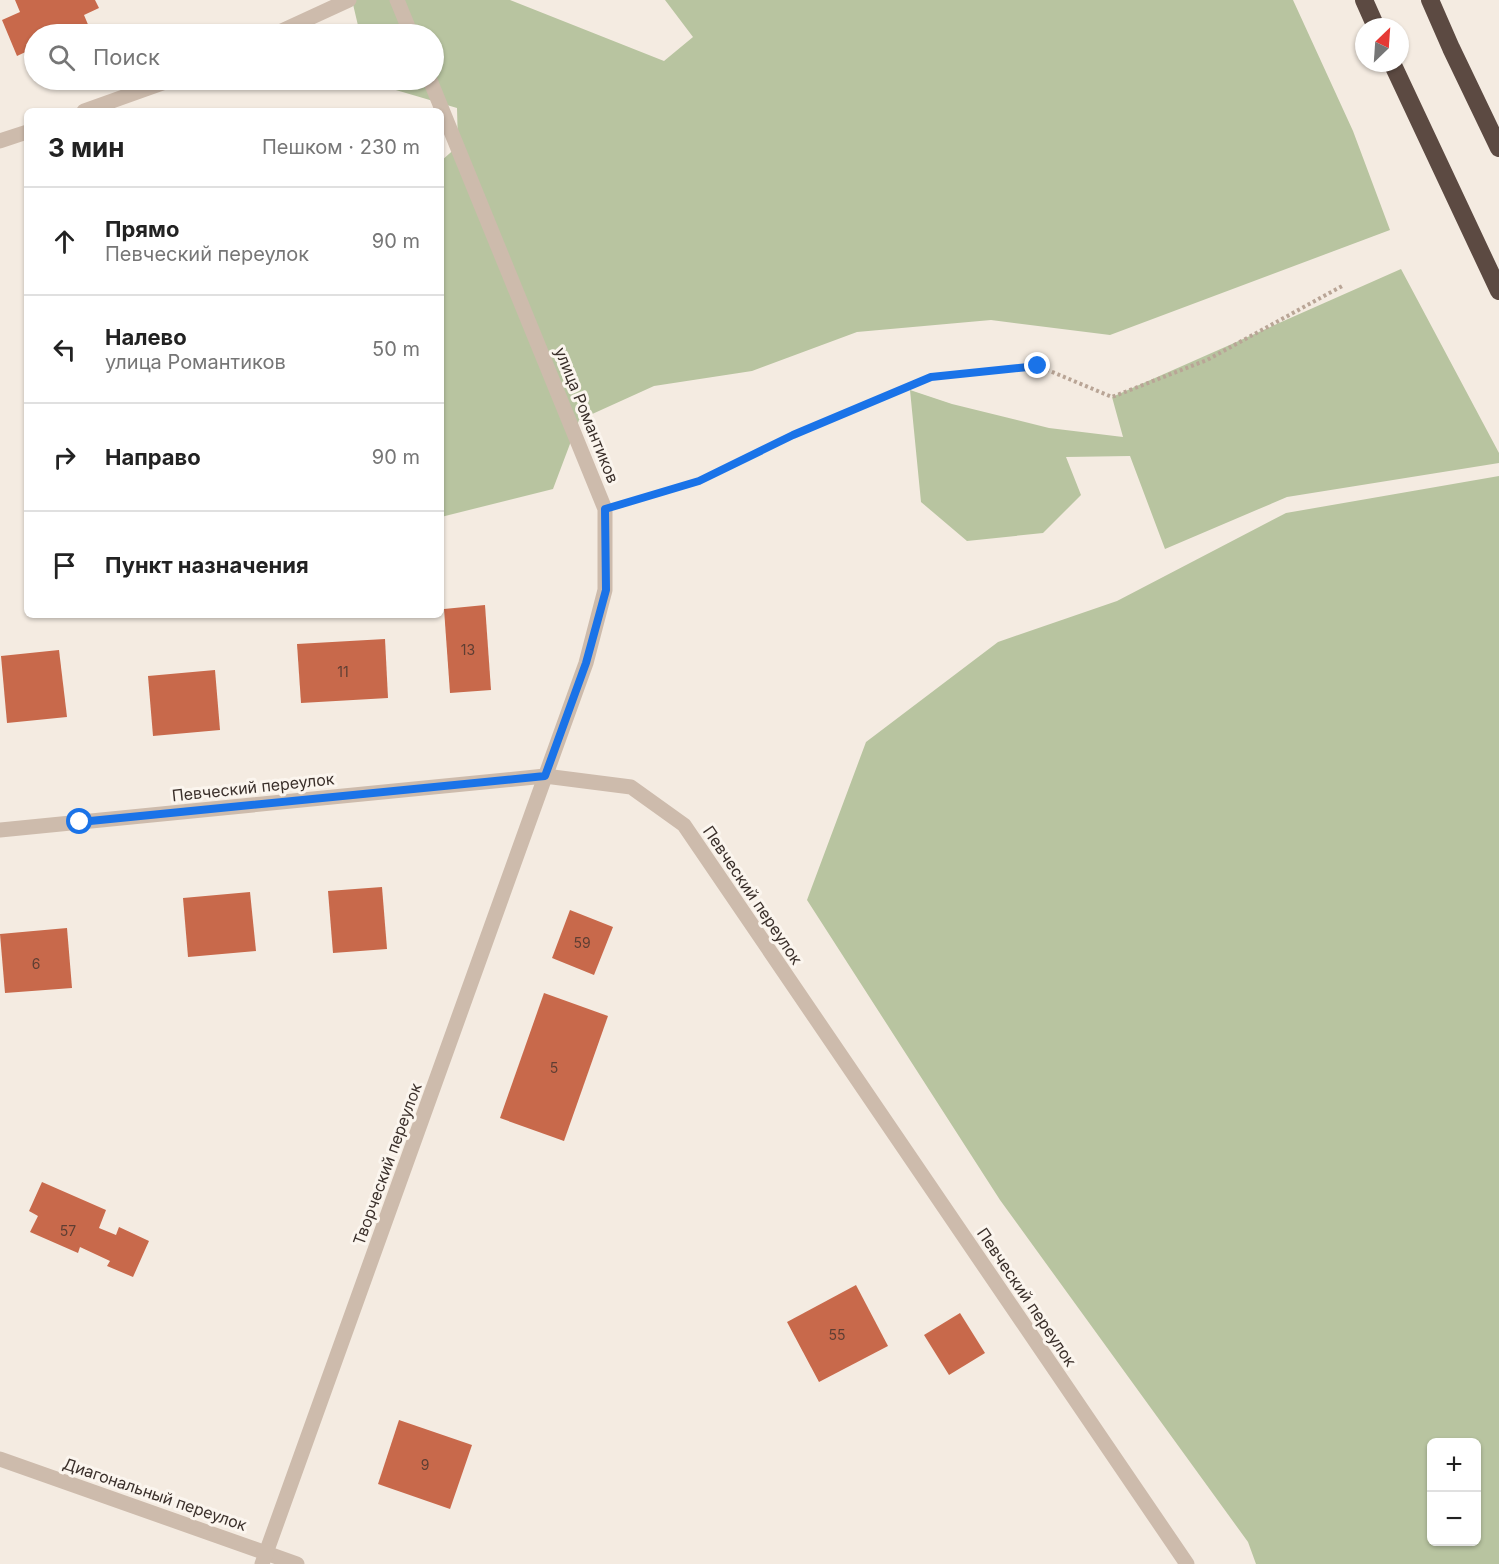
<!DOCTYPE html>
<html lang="ru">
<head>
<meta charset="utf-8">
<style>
	:root { --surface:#fff; --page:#f2f2f2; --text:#222; --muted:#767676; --line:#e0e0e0 }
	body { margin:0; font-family:Inter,sans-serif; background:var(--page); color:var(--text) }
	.controls { position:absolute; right:18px; bottom:18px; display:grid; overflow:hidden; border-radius:9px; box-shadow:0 2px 4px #0004 }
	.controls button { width:54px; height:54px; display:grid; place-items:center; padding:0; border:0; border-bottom:2px solid var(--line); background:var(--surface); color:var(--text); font:30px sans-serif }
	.compass { position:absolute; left:1355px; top:18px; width:54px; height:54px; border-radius:50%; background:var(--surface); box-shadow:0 2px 4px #0004; rotate:25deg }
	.stop { position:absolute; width:18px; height:18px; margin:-14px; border:4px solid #1a73e8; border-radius:50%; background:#fff }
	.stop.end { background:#1a73e8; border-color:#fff; box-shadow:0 2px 6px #0008 }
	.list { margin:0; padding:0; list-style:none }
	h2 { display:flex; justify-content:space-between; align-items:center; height:78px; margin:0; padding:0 24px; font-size:26px }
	h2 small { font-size:20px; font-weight:400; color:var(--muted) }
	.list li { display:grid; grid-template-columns:39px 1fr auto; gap:18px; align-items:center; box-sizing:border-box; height:108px; padding:0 24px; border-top:2px solid var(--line) }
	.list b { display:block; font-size:22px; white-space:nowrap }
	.list p { margin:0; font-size:20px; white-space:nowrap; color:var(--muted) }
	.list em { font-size:20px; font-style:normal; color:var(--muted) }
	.icon { flex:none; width:33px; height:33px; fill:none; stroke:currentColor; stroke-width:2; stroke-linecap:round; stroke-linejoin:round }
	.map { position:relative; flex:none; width:1499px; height:1564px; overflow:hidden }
	.search { position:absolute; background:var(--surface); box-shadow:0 2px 4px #0004; left:24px; top:24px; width:420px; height:66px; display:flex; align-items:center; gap:15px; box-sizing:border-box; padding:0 21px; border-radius:33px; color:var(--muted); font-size:22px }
	.panel { position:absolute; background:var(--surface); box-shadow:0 2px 4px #0004; left:24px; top:108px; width:420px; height:510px; border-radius:9px }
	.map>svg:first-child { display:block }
	.green { fill:#b8c4a0; fill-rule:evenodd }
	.building { fill:#c8694b }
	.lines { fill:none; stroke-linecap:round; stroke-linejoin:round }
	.path { stroke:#b9a596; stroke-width:4; stroke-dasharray:3 3; stroke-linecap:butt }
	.street { stroke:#cdbbac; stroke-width:15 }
	.highway { stroke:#5c4a42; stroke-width:18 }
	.route { stroke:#1a73e8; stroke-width:8 }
	.labels { text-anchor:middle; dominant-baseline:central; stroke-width:6; stroke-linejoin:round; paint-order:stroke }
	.number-label { font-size:14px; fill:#5e3e33 }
	.street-label { font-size:16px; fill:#3b302b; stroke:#fbf5ee }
</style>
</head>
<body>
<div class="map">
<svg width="1499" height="1564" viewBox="0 0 1499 1564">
	<rect width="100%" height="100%" fill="#f4ebe1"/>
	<g class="green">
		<path d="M 352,0 L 510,0 L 664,61 L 693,37 L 665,0 L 1293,0 L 1353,131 L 1390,230 L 1110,335 L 991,320 L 857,332 L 752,371 L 654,386 L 579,420 L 553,489 L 441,517 L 441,161 L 458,146 L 457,108 L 372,83 L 371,80 L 434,80 L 434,34 L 360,34 Z"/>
		<path d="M 1401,269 L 1499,453 L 1499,463 L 1287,497 L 1165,549 L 1130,456 L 1066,457 L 1081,495 L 1043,533 L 967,541 L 921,502 L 910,390 L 952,404 L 1049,428 L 1123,437 L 1112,397 Z"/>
		<path d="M 1499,476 L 1499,1564 L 1256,1564 L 1248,1542 L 1000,1200 L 807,900 L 866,742 L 998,642 L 1117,601 L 1286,513 ZM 1432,1442 L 1476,1442 L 1476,1542 L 1432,1542 Z"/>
	</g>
	<g class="building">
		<path d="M 15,0 L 95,0 L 99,8 L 84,15 L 92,34 L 34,34 L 34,48 L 17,56 L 2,20 L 20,12 Z"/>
		<path d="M 485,605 L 491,690 L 450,693 L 444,609 Z"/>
		<path d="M 385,639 L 388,698 L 301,703 L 297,644 Z"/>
		<path d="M 59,650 L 67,717 L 7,723 L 1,656 Z"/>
		<path d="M 215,670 L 220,730 L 153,736 L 148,676 Z"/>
		<path d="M 382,887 L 387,949 L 333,953 L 328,891 Z"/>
		<path d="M 250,892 L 256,951 L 188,957 L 183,898 Z"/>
		<path d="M 570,910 L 613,927 L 594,975 L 552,958 Z"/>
		<path d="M 67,928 L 72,988 L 5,993 L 0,934 Z"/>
		<path d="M 544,993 L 608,1016 L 564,1141 L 500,1118 Z"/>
		<path d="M 42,1182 L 106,1210 L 99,1228 L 116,1235 L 119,1227 L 149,1241 L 133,1277 L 107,1266 L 110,1261 L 80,1247 L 78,1253 L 30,1232 L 38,1216 L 29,1211 Z"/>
		<path d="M 856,1285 L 888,1346 L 819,1382 L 787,1322 Z"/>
		<path d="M 960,1313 L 985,1353 L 949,1375 L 924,1335 Z"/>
		<path d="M 399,1420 L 472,1445 L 450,1509 L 378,1484 Z"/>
	</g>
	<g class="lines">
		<path class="path" d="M 629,502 L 699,481 L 793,435 L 931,377 L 1038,366 L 1112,397 L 1207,360 L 1344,285"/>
		<g class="street">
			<path d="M 397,0 L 411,34"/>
			<path d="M 275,34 L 349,0"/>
			<path d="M 84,111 L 171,80"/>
			<path d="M 0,141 L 27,132"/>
			<path d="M 0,830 L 545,776 L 631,787 L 684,825 L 1187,1564"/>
			<path d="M 0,1459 L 297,1564"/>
			<path d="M 262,1564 L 586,663 L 605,590 L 605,509 L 430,80"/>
		</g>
		<g class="highway">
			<path d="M 1364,0 L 1376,27"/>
			<path d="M 1430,0 L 1451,48 L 1499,148"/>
			<path d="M 1392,63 L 1499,291"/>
		</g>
	</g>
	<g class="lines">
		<path class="route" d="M 80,822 L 545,776 L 586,663 L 606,590 L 605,509 L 699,481 L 793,435 L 931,377 L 1038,366"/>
	</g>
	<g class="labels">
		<g class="number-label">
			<text x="468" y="649">13</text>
			<text x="343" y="671">11</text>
			<text x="582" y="942">59</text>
			<text x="36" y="963">6</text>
			<text x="554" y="1067">5</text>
			<text x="68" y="1230">57</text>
			<text x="837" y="1334">55</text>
			<text x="425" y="1464">9</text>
		</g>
		<g class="street-label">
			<text transform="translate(587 415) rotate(68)">улица Романтиков</text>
			<text transform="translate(253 787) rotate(-6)">Певческий переулок</text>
			<text transform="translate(753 895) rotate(56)">Певческий переулок</text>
			<text transform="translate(387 1164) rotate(-70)">Творческий переулок</text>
			<text transform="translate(1027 1297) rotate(56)">Певческий переулок</text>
			<text transform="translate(155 1494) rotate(19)">Диагональный переулок</text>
		</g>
	</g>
</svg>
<div class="controls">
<button>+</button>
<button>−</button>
</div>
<svg class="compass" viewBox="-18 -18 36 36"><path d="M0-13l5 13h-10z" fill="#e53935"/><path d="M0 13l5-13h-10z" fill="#767676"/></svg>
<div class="stop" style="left:80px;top:822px"></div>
<div class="stop end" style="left:1038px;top:366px"></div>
<div class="search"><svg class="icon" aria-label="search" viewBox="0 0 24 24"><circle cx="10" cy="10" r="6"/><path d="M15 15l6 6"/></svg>Поиск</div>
<section class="panel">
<h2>3 мин<small>Пешком · 230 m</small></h2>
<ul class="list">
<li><svg class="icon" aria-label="ahead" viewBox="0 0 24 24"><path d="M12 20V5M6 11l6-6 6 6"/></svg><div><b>Прямо</b><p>Певческий переулок</p></div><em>90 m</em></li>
<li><svg class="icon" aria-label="left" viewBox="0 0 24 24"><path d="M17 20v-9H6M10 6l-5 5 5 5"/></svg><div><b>Налево</b><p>улица Романтиков</p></div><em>50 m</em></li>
<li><svg class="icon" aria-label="right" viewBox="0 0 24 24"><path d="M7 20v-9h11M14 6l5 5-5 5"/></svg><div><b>Направо</b></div><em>90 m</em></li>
<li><svg class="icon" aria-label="arrive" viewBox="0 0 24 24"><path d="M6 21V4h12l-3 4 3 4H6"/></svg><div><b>Пункт назначения</b></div></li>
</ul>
</section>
</div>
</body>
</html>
